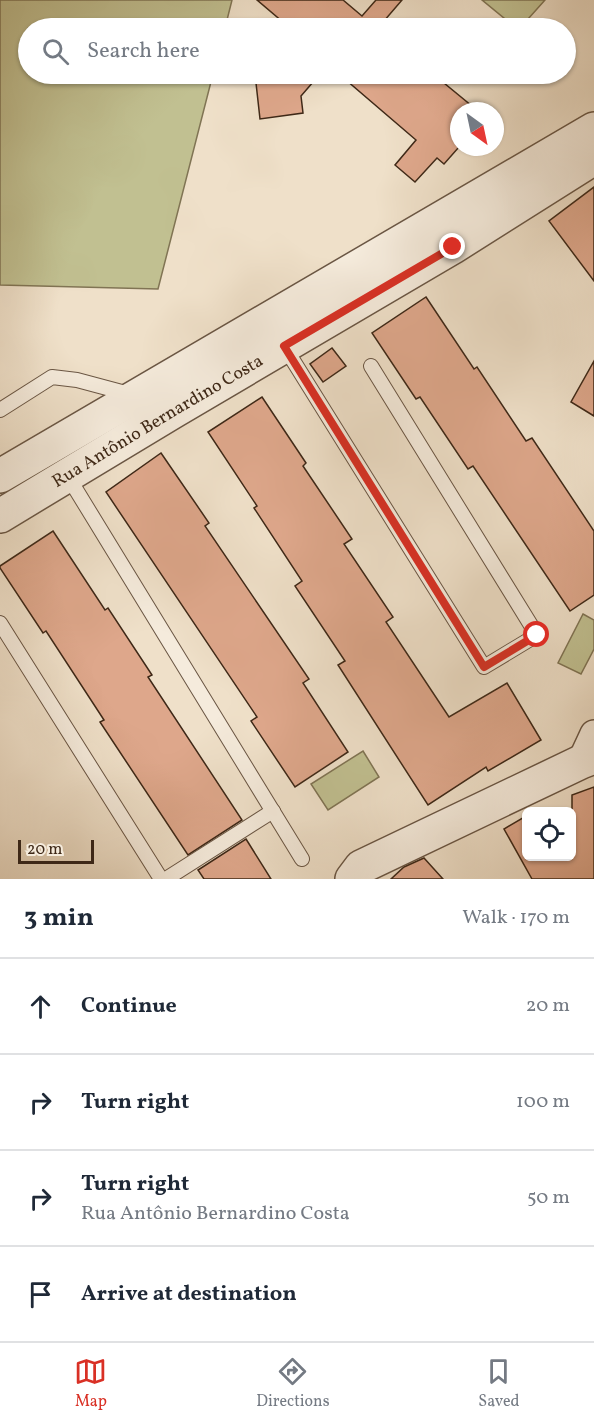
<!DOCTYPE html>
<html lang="en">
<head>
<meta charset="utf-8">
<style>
	:root { --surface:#fff; --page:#f2f2f3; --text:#1f2937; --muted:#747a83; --line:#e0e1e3; --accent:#d93025 }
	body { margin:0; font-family:Vollkorn,serif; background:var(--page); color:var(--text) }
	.controls { position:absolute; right:18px; bottom:18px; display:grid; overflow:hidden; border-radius:9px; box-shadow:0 2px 4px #0004 }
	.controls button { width:54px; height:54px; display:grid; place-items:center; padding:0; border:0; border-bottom:2px solid var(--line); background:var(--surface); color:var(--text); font:30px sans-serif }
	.compass { position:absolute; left:450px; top:102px; width:54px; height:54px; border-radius:50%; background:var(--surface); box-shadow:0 2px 4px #0004; rotate:147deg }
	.scale { position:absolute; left:18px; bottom:15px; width:76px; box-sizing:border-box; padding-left:6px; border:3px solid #3e2817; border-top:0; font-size:16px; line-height:21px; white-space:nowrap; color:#3e2817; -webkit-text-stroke:4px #f5ebdc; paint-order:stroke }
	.stop { position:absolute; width:18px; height:18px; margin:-14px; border:4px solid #d93025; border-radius:50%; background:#fff }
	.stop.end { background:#d93025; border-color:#fff; box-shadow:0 2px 6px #0008 }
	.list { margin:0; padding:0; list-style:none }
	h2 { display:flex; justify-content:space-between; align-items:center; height:78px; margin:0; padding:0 24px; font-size:26px }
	h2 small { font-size:20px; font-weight:400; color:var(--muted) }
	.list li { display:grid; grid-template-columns:39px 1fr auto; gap:18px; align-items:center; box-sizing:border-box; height:96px; padding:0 24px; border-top:2px solid var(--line) }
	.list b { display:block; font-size:22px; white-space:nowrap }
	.list p { margin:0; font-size:20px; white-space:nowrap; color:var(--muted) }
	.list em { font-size:20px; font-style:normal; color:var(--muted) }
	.icon { flex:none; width:33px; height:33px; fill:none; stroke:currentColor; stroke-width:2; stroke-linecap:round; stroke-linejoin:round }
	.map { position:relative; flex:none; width:594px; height:879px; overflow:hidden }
	.search { position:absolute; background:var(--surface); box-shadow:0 2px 4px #0004; left:18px; right:18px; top:18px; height:66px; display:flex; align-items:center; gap:15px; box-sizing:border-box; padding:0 21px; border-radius:33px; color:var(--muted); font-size:22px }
	.sheet { height:462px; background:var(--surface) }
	nav { display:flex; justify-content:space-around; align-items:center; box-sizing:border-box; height:84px; border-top:2px solid var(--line); background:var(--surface); font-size:16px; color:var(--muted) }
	nav a { display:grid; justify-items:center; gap:3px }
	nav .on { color:var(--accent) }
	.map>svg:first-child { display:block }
	.green { fill:#c1c091; stroke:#807454; stroke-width:1.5 }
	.building { fill:#dea78b; stroke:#3e2817; stroke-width:1.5 }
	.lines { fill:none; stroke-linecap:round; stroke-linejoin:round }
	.service-casing { stroke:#6a5644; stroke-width:16 }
	.minor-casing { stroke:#6a5644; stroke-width:30 }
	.tertiary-casing { stroke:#6a5644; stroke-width:36 }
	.service { stroke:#f5ebdc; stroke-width:14 }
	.minor { stroke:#f5ebdc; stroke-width:27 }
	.tertiary { stroke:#f5ebdc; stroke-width:33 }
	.route { stroke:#d93025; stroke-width:8 }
	.labels { text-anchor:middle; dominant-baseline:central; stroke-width:4.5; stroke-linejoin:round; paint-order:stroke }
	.street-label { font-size:18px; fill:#3e2817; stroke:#f5ebdc }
</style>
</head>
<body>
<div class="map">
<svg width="594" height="879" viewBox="0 0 594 879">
	<rect width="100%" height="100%" fill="#efe0c9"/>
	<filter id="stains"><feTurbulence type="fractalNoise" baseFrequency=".00333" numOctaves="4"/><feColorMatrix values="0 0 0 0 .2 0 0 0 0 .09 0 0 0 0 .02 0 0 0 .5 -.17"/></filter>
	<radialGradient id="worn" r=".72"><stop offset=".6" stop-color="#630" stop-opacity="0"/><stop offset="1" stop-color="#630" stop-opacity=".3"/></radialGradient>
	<g class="green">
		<path d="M 0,0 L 232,0 L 225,28 L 28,28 L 28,74 L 213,74 L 158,289 L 0,285 Z"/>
		<path d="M 482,0 L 545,0 L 520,28 L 516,28 Z"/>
		<path d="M 583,614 L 594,620 L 594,649 L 581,674 L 558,663 Z"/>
		<path d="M 363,751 L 379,777 L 328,810 L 311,784 Z"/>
	</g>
	<g class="building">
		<path d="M 257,0 L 343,0 L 362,16 L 376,0 L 402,0 L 378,28 L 290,28 Z"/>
		<path d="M 255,74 L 320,74 L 301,96 L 303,113 L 260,119 Z"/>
		<path d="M 339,74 L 433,74 L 478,111 L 459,111 L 459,147 L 444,164 L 437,158 L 415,182 L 395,165 L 416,140 Z"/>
		<path d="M 594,187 L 594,281 L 549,221 Z"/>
		<path d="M 426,297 L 474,369 L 477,367 L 526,441 L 532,438 L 594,531 L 594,595 L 570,611 L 473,466 L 468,469 L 420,397 L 416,399 L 372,333 Z"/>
		<path d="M 332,348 L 346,366 L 323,382 L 310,364 Z"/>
		<path d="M 594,361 L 594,416 L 571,402 Z"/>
		<path d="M 262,397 L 306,463 L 303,466 L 352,539 L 344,544 L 393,617 L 386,622 L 449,717 L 507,683 L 541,740 L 488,771 L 486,767 L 428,805 L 338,665 L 345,661 L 295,586 L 302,581 L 254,508 L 257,506 L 208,432 Z"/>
		<path d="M 161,453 L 209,523 L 205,526 L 309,679 L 303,683 L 348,752 L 295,787 L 251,721 L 257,717 L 106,492 Z"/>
		<path d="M 53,531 L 105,610 L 108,608 L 152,675 L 148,677 L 242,820 L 188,855 L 100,722 L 104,720 L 46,631 L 43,633 L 0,568 L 0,566 Z"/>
		<path d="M 594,787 L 594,879 L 532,879 L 504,829 L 526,816 L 526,856 L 572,856 L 572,795 Z"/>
		<path d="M 246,839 L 271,879 L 204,879 L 198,870 Z"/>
		<path d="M 424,858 L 443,879 L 391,879 L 404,867 Z"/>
	</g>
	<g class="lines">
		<defs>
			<g id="service">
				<path d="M 284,346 L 484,667 L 537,635 L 371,366"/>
				<path d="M 0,410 L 52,377 L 77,380 L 133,395"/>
				<path d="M 67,475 L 302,859"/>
				<path d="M 0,623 L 161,879"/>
				<path d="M 166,879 L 273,811"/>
			</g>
			<path id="minor" d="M 581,762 L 594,734"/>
			<g id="tertiary">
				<path d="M 0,476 L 594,129"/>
				<path id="s1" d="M 0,516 L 174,411 L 453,247 L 594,158"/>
				<path d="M 352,879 L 361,867 L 581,762 L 594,757"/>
			</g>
		</defs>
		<use href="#service" class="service-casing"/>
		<use href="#minor" class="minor-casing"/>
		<use href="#tertiary" class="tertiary-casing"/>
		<use href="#service" class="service"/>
		<use href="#minor" class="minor"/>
		<use href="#tertiary" class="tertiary"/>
	</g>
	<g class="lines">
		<path class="route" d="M 453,247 L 284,346 L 484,667 L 537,635"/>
	</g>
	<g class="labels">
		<g class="street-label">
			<text stroke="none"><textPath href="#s1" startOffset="184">Rua Antônio Bernardino Costa</textPath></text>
		</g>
	</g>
	<rect width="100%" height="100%" filter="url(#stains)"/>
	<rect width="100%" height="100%" fill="url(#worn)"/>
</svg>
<div class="controls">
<button><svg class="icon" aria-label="locate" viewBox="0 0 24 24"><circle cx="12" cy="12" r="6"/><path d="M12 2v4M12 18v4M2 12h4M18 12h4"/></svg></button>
</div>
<svg class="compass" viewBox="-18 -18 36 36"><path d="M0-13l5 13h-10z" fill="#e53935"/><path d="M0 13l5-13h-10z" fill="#747a83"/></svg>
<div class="scale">20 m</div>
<div class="stop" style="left:537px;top:635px"></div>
<div class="stop end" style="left:453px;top:247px"></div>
<div class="search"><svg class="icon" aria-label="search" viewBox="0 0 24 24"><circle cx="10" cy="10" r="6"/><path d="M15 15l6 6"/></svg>Search here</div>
</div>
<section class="sheet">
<h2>3 min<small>Walk · 170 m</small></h2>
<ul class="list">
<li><svg class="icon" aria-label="ahead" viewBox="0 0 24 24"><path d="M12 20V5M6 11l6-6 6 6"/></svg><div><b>Continue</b></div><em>20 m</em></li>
<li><svg class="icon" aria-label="right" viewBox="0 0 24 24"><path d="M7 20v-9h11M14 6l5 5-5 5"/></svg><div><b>Turn right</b></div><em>100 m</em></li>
<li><svg class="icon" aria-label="right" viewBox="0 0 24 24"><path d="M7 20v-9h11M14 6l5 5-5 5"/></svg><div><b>Turn right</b><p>Rua Antônio Bernardino Costa</p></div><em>50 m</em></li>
<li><svg class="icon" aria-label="arrive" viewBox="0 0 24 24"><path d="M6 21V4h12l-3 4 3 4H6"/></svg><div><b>Arrive at destination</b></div></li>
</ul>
</section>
<nav>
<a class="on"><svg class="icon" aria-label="map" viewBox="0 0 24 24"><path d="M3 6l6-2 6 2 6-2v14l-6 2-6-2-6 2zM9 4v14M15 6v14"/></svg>Map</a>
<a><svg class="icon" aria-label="directions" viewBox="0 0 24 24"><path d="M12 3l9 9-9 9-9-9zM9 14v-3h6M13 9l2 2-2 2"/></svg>Directions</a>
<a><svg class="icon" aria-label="saved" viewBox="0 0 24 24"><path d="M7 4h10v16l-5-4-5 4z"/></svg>Saved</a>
</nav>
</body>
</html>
